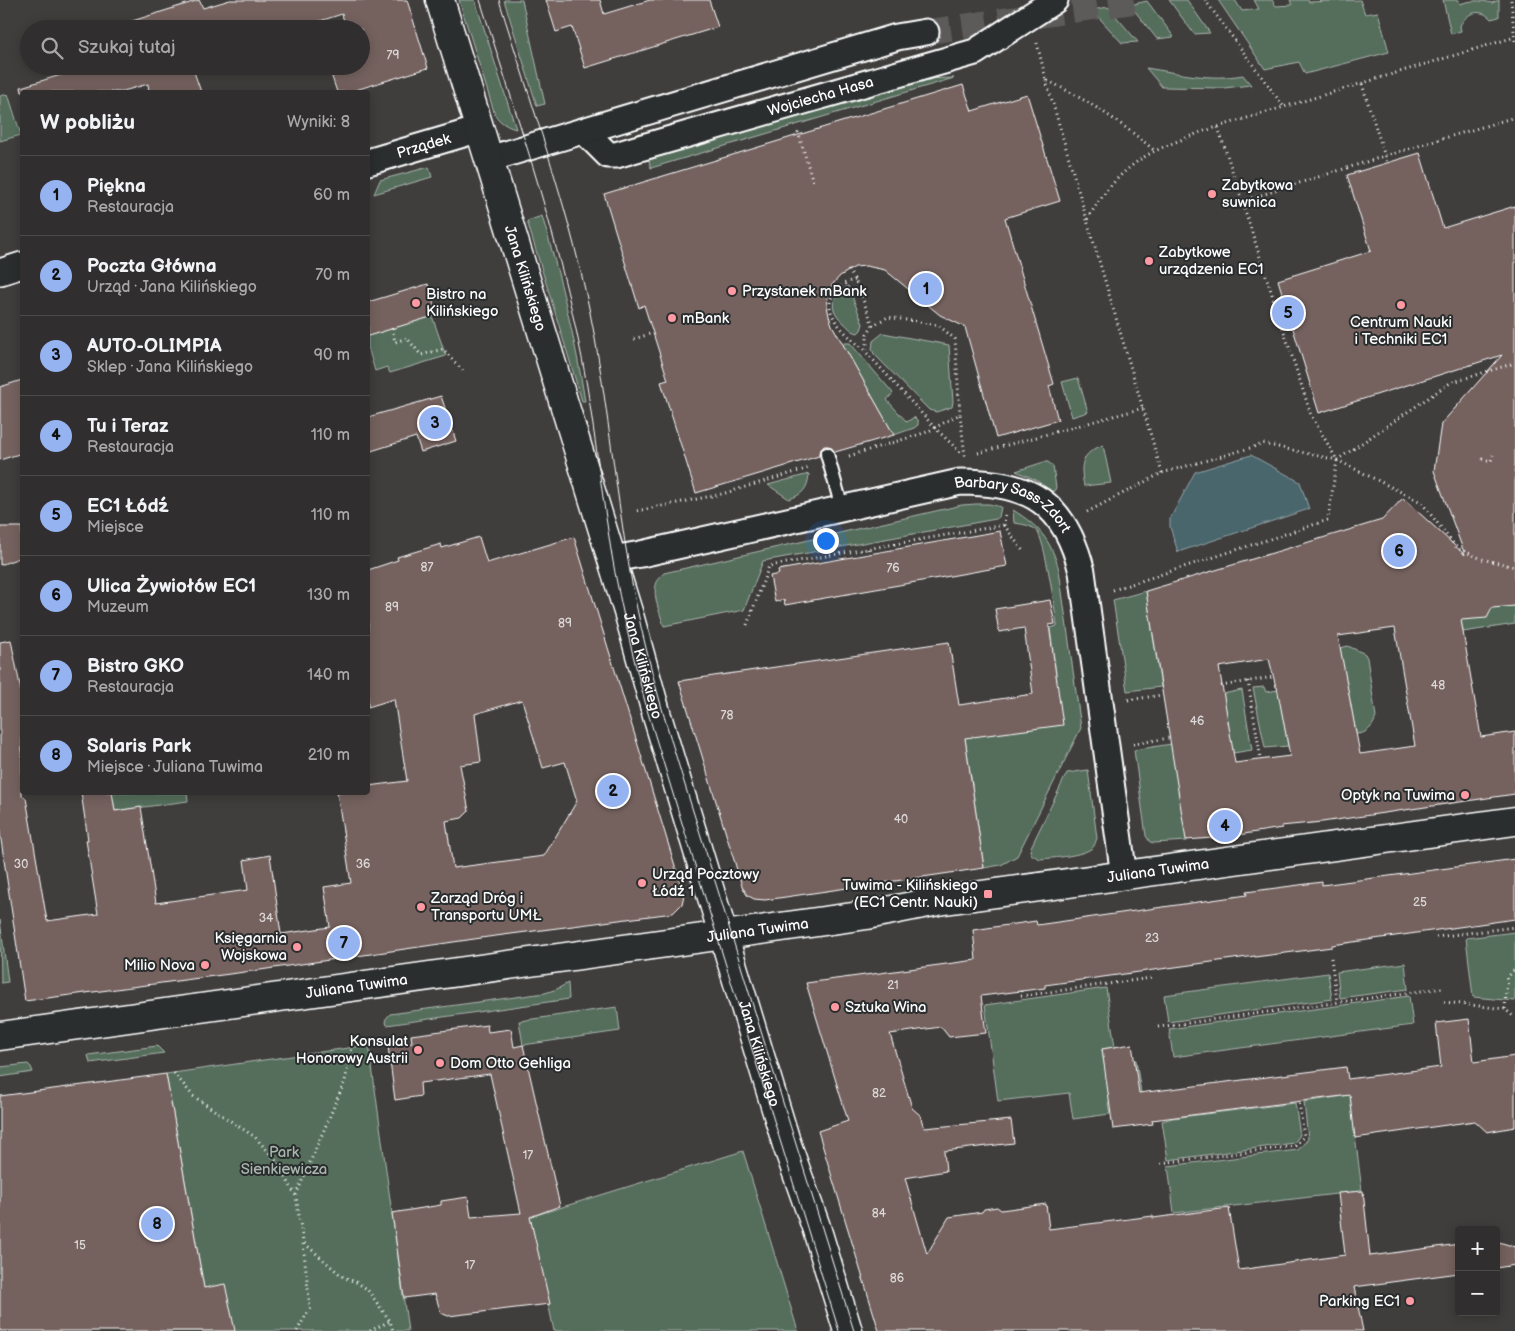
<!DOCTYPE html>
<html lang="pl">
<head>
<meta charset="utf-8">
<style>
	:root { --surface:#302e2e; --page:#3c3a3a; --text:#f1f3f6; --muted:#a8a8aa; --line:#4b4a4a; --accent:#95b2f1 }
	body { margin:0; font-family:"Balsamiq Sans",sans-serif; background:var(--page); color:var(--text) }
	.controls { position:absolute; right:15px; bottom:15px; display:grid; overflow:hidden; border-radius:5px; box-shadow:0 2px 12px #0003 }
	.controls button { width:45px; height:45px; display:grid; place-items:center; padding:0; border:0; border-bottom:1px solid var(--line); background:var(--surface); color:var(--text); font:25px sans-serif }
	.you { position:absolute; left:825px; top:540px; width:18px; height:18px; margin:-12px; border:4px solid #fff; border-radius:50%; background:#1a73e8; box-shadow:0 0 0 8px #1a73e833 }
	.badge { display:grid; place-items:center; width:32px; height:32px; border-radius:50%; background:var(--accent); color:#111; font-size:16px; font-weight:700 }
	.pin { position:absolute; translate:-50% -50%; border:2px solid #fff; box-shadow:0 1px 5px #0006 }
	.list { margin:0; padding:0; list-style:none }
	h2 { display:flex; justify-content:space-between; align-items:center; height:65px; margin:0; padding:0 20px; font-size:21px }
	h2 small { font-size:16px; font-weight:400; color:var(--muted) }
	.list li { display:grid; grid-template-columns:32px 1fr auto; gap:15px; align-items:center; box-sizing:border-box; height:80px; padding:0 20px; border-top:1px solid var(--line) }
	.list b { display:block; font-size:19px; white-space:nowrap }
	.list p { margin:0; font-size:16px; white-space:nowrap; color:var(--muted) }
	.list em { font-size:16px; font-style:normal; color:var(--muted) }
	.icon { flex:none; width:28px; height:28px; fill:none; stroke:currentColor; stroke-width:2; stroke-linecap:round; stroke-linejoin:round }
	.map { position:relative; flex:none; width:1515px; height:1331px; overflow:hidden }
	.search { position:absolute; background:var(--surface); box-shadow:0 2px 12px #0003; left:20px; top:20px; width:350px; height:55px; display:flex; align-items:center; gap:12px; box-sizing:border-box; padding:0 18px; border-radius:28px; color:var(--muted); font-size:19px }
	.panel { position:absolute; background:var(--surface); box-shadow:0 2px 12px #0003; left:20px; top:90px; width:350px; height:705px; border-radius:5px }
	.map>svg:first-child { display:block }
	.green { fill:#556e5c; stroke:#aab6ae }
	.water { fill:#49666c; stroke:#92a3a7 }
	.building { fill:#75625f; stroke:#fff; fill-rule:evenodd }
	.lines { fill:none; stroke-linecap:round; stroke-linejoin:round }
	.street-tunnel { stroke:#5d5a5a; stroke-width:25; stroke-dasharray:25 12; stroke-linecap:butt }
	.lane-casing { stroke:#fff; stroke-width:16 }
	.street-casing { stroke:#fff; stroke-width:29 }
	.secondary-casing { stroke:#fff; stroke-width:31 }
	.path { stroke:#fff; stroke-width:3; stroke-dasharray:1 4; stroke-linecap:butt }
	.lane { stroke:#2a2d2e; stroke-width:12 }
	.street { stroke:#2a2d2e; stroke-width:25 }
	.secondary { stroke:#2a2d2e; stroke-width:28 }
	.tram { stroke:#fff; stroke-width:1 }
	.poi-dot { fill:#ff9aa2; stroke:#2a2d2e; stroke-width:2 }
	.labels { text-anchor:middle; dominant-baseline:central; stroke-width:4; stroke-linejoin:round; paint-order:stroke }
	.number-label { font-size:12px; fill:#dcd8d7 }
	.street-label { font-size:15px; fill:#fff; stroke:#2a2d2e }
	.poi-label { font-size:15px; fill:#fff; stroke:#2a2d2e; text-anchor:start }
	.park-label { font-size:15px; fill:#aab6ae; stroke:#2a2d2e }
</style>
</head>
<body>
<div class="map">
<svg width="1515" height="1331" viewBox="0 0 1515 1331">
	<rect width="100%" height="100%" fill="#403d3d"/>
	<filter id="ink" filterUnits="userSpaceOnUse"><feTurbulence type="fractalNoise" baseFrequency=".02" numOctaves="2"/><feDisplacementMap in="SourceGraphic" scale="10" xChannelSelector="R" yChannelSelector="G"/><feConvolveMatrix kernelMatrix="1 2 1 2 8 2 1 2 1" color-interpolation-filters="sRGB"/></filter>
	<g filter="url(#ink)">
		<g class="green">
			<path d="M 459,0 L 475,0 L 516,129 C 507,127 500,122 495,115 Z"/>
			<path d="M 504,0 L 522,0 L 545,104 L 537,106 Z"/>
			<path d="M 1169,0 L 1187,0 L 1210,33 L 1194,34 Z"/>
			<path d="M 1218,0 L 1235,0 L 1242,11 L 1259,9 L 1254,0 L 1272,0 L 1276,6 L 1292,5 L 1290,0 L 1308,0 L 1309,2 L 1360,0 L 1365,14 L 1378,12 L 1389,52 L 1305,74 L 1299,62 L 1265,69 Z"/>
			<path d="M 1443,0 L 1459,0 L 1460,4 C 1471,0 1481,0 1492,3 L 1499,0 L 1499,17 L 1491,19 C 1480,7 1466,13 1460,26 L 1461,31 L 1451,34 Z"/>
			<path d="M 1147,1 L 1174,37 L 1157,39 L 1130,5 Z"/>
			<path d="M 1108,7 L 1138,42 L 1122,43 L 1092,10 Z"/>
			<path d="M 1146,68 C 1179,73 1210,81 1243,75 L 1251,85 L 1224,88 L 1162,87 Z"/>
			<path d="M 954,78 L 651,168 L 648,157 L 919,79 Z"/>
			<path d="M 8,94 L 21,135 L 0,141 L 0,96 Z"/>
			<path d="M 429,167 L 432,177 L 374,194 L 380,180 Z"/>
			<path d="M 542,216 C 560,276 575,338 585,401 L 582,401 L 527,221 Z"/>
			<path d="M 848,286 L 863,324 L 861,330 L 858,333 C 852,332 849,328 845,324 C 828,309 830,298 848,286 Z"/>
			<path d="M 432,316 L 446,356 L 390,373 L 387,367 L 375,371 L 368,347 L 368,336 Z"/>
			<path d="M 883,333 L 949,345 L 953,402 L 952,407 L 936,412 L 929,410 L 874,354 L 872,349 L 873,341 Z"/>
			<path d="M 845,343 L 850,343 L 893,393 L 887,400 L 907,422 L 914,417 L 918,421 L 918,425 L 914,428 L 894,435 L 843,345 Z"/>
			<path d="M 1078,378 L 1088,412 L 1072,417 L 1062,382 Z"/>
			<path d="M 1103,445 L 1111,483 L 1084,486 C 1080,465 1080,454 1103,445 Z"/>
			<path d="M 1044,462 L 1048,462 L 1053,466 L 1056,488 L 1054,491 L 1051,492 L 1036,480 L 1016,471 Z"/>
			<path d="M 809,474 C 808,489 802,495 789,499 L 768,485 Z"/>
			<path d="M 976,504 L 989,504 L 1001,507 L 999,517 L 996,519 L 763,561 L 744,610 L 664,626 C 659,609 647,586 664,573 L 962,505 Z"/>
			<path d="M 1013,510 C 1039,526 1051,540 1059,570 L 1081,728 L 1017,856 L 1001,865 L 984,868 L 965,738 L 1057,681 L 1050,628 L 1057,626 C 1055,610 1045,538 1036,530 C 1030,525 1021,524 1014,523 Z"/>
			<path d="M 1455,582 L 1515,606 L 1515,624 L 1463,632 Z"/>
			<path d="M 1146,591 L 1161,687 L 1127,691 L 1113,600 Z"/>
			<path d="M 1348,646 L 1365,654 L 1367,658 L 1376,717 C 1373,727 1367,734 1356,734 L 1340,648 Z"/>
			<path d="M 1264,687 L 1266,692 L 1278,690 L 1288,746 L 1265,748 L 1253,688 Z"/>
			<path d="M 1242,690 L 1252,750 L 1233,753 L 1223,694 Z"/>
			<path d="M 1171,744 L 1187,841 L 1154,843 L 1150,842 L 1146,836 L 1134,750 Z"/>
			<path d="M 1088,770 L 1097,838 C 1096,841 1095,844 1094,846 C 1087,856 1052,858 1040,859 L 1032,855 L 1030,851 L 1031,847 L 1067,773 Z"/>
			<path d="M 112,793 L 187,793 L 188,801 L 115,811 Z"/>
			<path d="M 0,920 L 8,982 L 1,983 Z"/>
			<path d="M 1515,932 L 1515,1001 L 1473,997 L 1466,938 Z"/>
			<path d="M 1405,963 L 1408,989 L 1340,998 L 1337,972 Z"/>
			<path d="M 1328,973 L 1332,999 L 1168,1022 L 1164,995 Z"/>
			<path d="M 568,983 L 569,999 L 387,1025 L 385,1020 L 390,1014 L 545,993 L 557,989 Z"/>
			<path d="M 1106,988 L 1115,1047 L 1102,1049 L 1104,1064 L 1136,1060 L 1142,1099 L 1108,1103 L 1110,1114 L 1073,1119 L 1069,1093 L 998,1101 L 985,1005 Z"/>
			<path d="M 1409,996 L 1413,1025 L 1173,1057 L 1169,1029 Z"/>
			<path d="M 617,1007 L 620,1031 L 523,1045 L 519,1021 Z"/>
			<path d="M 369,1045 L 408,1331 L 160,1331 L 204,1288 L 166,1074 Z"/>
			<path d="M 157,1046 L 164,1053 L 90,1063 L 88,1055 Z"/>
			<path d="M 28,1064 L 31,1067 L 33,1072 L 0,1077 L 0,1067 Z"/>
			<path d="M 1350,1095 L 1362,1191 L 1174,1213 L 1168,1166 L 1298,1150 L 1308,1139 L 1304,1102 Z"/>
			<path d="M 1295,1103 L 1300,1135 L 1294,1143 L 1168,1160 L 1162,1121 L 1172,1118 Z"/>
			<path d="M 743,1151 L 798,1331 L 554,1331 L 530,1217 Z"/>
		</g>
		<path class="water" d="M 1251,455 L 1300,482 L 1309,509 L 1178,552 L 1170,527 L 1170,519 L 1195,472 Z"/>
		<g class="building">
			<path d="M 199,0 L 203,8 L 230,0 L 407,0 L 428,68 L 349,92 L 337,92 L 330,71 L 346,66 L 361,66 L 361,29 L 346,29 L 342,14 L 295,29 L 107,29 Z"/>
			<path d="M 546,0 L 600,0 L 604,14 L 650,0 L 709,0 L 718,27 L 585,68 L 572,27 L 556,32 Z"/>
			<path d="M 62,66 L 192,66 L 201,92 L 149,92 L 148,84 L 120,92 L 22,92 L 21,87 L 64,74 Z"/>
			<path d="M 963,85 L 972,111 L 1027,94 L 1060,201 L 1005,218 L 1054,384 L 1049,386 L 1058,420 L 996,438 L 965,327 L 940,315 L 885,270 L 866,266 L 855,267 L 840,276 L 832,285 L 828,296 L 827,306 L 829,316 L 832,325 L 894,435 L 835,452 L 829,446 L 824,446 L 819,452 L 819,456 L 696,493 L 661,382 L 668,380 L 644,305 L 639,308 L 604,194 Z"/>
			<path d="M 1420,153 L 1443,228 L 1515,206 L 1515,606 L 1492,608 L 1487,618 L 1461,620 L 1481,737 L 1515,732 L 1515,794 L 1322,822 L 1281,826 L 1282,828 L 1225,837 L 1186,840 L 1146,591 L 1382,520 L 1403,498 L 1465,555 L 1434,471 L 1441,424 L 1502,355 L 1319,413 L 1278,280 L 1371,251 L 1347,175 ZM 1395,628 L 1415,746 L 1360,754 L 1338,636 ZM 1269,659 L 1276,687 L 1277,687 L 1290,756 L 1235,763 L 1219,667 Z"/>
			<path d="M 428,284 L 437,315 L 368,336 L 368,302 Z"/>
			<path d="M 22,380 L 22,453 L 0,460 L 0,387 Z"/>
			<path d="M 441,396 L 456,441 L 421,452 L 416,437 L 368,452 L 368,417 Z"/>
			<path d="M 0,527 L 22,527 L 22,557 L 0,565 Z"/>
			<path d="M 1000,531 L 1007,566 L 785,605 L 784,600 L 775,602 L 770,576 L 779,574 L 778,570 Z"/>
			<path d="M 479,537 L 487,563 L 574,537 L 684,895 L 682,904 L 673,913 L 488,937 L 260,970 L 25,1001 L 0,833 L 0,642 L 11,640 L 22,696 L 22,796 L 26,798 L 47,921 L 98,914 L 86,840 L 88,840 L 81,792 L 112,792 L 115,811 L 141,807 L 156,903 L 248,890 L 244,860 L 270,855 L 281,934 L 330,927 L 324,887 L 351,883 L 337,792 L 368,792 L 368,786 L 407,781 L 394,699 L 368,707 L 368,570 L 398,560 L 397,557 L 441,544 L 442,548 ZM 522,700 L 543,768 L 565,762 L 577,801 L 544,856 L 453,868 L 446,821 L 462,818 L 469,811 L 460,765 L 481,762 L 475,714 Z"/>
			<path d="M 1050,600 L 1055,624 L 1049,625 L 1063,725 L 965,738 L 984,868 L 765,900 L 754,899 L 747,895 L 742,886 L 679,681 L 949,642 L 959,705 L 1033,694 L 1024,628 L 999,632 L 995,609 Z"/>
			<path d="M 1515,859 L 1515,919 L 1332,945 L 1332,947 L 1255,957 L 1255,956 L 1045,985 L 1045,988 L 981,996 L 986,1033 L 949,1037 L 941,1027 L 890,1034 L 912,1108 L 920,1115 L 924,1128 L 1011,1120 L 1014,1143 L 944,1151 L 946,1171 L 905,1178 L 927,1254 L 949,1217 L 982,1212 L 984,1209 L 997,1207 L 1001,1210 L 1046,1204 L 1049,1229 L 1153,1216 L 1153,1218 L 1229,1208 L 1239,1270 L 1345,1255 L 1338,1193 L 1363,1191 L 1370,1256 L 1459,1244 L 1459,1273 L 1354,1287 L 1363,1331 L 879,1331 L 818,1131 L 848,1121 L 806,983 L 976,960 L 973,930 L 1036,921 L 1037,925 L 1247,895 L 1246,892 L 1322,882 L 1322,885 Z"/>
			<path d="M 1469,1019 L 1474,1062 L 1515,1056 L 1515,1127 L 1487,1132 L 1475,1121 L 1355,1138 L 1350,1095 L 1152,1120 L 1153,1124 L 1113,1129 L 1102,1049 L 1132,1044 L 1139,1093 L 1346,1067 L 1348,1079 L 1441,1067 L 1436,1023 Z"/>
			<path d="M 487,1025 L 488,1032 L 511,1029 L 514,1047 L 523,1045 L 560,1206 L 530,1217 L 550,1304 L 448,1316 L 441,1313 L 435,1294 L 404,1298 L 392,1213 L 441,1205 L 441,1201 L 468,1197 L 471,1217 L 521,1213 L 490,1074 L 420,1083 L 421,1096 L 395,1100 L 388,1046 L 412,1042 L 411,1035 Z"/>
			<path d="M 166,1074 L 204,1288 L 225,1284 L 235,1331 L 0,1331 L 0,1096 Z"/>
			<path d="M 1496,1241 L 1515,1247 L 1515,1265 L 1496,1268 Z"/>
		</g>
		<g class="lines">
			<path class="street-tunnel" d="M 926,32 L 1143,0"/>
			<defs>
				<path id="lane" d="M 827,454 L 842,508"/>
				<g id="street">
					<path id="s1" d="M 582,132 L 586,133 L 608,155 L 616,155 L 636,149 L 975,52 L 1055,0"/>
					<path d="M 489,159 L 897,37 L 926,32"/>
					<path id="s2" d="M 368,162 L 480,129"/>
					<path d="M 0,272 L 22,265"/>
					<path id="s3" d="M 612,559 L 641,554 L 960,482 C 1030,482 1065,502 1082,572 L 1124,876"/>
				</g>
				<g id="secondary">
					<path id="s4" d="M 440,0 L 629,615 L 657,716 L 787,1145 L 816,1227 L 848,1331"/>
					<path id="s5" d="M 0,1036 L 867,915 L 938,901 L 1515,821"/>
				</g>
			</defs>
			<use href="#lane" class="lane-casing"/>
			<use href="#street" class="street-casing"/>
			<use href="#secondary" class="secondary-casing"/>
			<g class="path">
				<path d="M 1205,0 L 1284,107"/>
				<path d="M 1511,0 L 1515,41"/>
				<path d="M 1037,43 L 1046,80 C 1086,99 1121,122 1155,151"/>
				<path d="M 1046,80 L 1087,220"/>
				<path d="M 1362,84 L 1387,163"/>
				<path d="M 798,132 L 813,182"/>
				<path d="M 1242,201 L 1385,156 L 1515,117"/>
				<path d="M 848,270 L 855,280 L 873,325 L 888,317 L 938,325 L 955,339 L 960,414"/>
				<path d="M 855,280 C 847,281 840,286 835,292 C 817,314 852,338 866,352"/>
				<path d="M 873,325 L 867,334 L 867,353 L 935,428 L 961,453"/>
				<path d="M 392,328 L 395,342 L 407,338 L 421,355 L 443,349 L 463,371"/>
				<path d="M 634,339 L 653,333"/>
				<path d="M 978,453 L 1143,408"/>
				<path d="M 849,456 L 927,432 L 960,414 L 965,456"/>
				<path d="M 1482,459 L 1491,461 L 1493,455"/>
				<path d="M 1337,460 L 1421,502 L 1457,548 L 1482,559 L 1515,567"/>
				<path d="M 1162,473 L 1087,220 C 1100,198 1114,179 1134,164 C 1153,149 1179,141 1201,132 L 1515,37"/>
				<path d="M 637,511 L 722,494 L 809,468"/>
				<path d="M 1087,512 L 1162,473 L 1264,444 L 1337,460 L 1450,383 L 1515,363"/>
				<path d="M 1005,515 L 1004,525 L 1023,551"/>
				<path d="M 868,549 L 869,554"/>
				<path d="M 1113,590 L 1328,520 L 1337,460 L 1311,415 L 1218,127"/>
				<path d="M 747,625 L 769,566 L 1004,525"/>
				<path d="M 1248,681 L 1261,760"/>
				<path d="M 1221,686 L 1273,677"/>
				<path d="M 1128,700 L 1162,695"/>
				<path d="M 1133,744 L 1169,738"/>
				<path d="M 1436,937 L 1515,927"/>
				<path d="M 1331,958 L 1337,1002"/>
				<path d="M 1021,991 L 1021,996 L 1151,978"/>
				<path d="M 1444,1002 L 1505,1009 L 1515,1018"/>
				<path d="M 1505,1009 L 1507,978 L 1515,969"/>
				<path d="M 1158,1027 L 1443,988"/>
				<path d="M 174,1073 L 193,1096 L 255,1137 L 278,1163 L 296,1196 L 303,1242 L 343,1277 L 356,1282 L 367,1289 L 390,1321 L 393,1331"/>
				<path d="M 1161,1163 L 1295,1146 L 1304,1136 L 1299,1102"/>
				<path d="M 296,1195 L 345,1081 L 352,1047 L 356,1037"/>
				<path d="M 297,1331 L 310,1308 L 303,1243"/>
				<path d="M 370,1331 L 390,1321"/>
			</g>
			<use href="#lane" class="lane"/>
			<use href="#street" class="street"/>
			<use href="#secondary" class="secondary"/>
			<g class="tram">
				<path d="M 480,0 C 515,110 553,221 577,334 C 591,397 597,461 607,524 C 616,588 631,650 648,713 L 839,1331"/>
				<path d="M 499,0 C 533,110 573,220 594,333 C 613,438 620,544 646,648 C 666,731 694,812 719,894 C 763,1040 809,1185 854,1331"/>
			</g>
		</g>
	</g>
	<g class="poi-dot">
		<circle cx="1212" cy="194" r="5"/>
		<circle cx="1149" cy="261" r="5"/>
		<circle cx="732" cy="291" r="5"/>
		<circle cx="416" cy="303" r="5"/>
		<circle cx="1401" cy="305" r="5"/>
		<circle cx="672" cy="318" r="5"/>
		<circle cx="1465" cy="795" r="5"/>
		<circle cx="642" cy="883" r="5"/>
		<rect x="983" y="889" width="10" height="10" rx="2.5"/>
		<circle cx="421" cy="907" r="5"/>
		<circle cx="297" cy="947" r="5"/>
		<circle cx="205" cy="965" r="5"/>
		<circle cx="835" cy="1007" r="5"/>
		<circle cx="418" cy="1050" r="5"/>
		<circle cx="440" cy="1063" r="5"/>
		<circle cx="1410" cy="1301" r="5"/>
	</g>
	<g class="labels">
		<g class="number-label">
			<text x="393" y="55">79</text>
			<text x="427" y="567">87</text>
			<text x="893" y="568">76</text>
			<text x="392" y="607">89</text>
			<text x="565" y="623">89</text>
			<text x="1438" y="685">48</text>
			<text x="727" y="715">78</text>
			<text x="1197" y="721">46</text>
			<text x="901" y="819">40</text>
			<text x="21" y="864">30</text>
			<text x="363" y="864">36</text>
			<text x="1420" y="902">25</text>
			<text x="266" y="918">34</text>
			<text x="1152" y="938">23</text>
			<text x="893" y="985">21</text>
			<text x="879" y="1093">82</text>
			<text x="528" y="1155">17</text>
			<text x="879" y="1213">84</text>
			<text x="80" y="1245">15</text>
			<text x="470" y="1265">17</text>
			<text x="897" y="1278">86</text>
		</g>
		<g class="street-label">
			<text stroke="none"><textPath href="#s1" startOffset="256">Wojciecha Hasa</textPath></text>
			<text stroke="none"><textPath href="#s2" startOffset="58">Prządek</textPath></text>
			<text stroke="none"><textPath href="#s4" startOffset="291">Jana Kilińskiego</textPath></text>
			<text stroke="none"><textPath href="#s3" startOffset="416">Barbary Sass-Zdort</textPath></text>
			<text stroke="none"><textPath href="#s4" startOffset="696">Jana Kilińskiego</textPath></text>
			<text stroke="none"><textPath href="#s5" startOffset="1170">Juliana Tuwima</textPath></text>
			<text stroke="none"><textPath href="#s5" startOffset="765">Juliana Tuwima</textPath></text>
			<text stroke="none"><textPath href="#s5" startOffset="360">Juliana Tuwima</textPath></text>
			<text stroke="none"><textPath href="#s4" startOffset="1101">Jana Kilińskiego</textPath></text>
		</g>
		<g class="poi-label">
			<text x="1222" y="185">Zabytkowa<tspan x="1222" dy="17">suwnica</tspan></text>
			<text x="1159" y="252">Zabytkowe<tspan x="1159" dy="17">urządzenia EC1</tspan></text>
			<text x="742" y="291">Przystanek mBank</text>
			<text x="426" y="294">Bistro na<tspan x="426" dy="17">Kilińskiego</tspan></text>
			<text x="682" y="318">mBank</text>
			<text x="1401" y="322" text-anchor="middle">Centrum Nauki<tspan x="1401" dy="17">i Techniki EC1</tspan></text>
			<text x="1455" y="795" text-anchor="end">Optyk na Tuwima</text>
			<text x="652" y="874">Urząd Pocztowy<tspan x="652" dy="17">Łódź 1</tspan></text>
			<text x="978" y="885" text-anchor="end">Tuwima - Kilińskiego<tspan x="978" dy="17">(EC1 Centr. Nauki)</tspan></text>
			<text x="431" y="898">Zarząd Dróg i<tspan x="431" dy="17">Transportu UMŁ</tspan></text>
			<text x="287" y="938" text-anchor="end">Księgarnia<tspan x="287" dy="17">Wojskowa</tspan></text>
			<text x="195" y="965" text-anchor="end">Milio Nova</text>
			<text x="845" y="1007">Sztuka Wina</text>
			<text x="408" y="1041" text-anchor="end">Konsulat<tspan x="408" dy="17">Honorowy Austrii</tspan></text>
			<text x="450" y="1063">Dom Otto Gehliga</text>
			<text x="1400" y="1301" text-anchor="end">Parking EC1</text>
		</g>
		<g class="park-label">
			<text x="284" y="1152">Park<tspan x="284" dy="17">Sienkiewicza</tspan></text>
		</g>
	</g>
</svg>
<div class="controls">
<button>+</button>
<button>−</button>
</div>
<div class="you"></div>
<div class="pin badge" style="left:926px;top:289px">1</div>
<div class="pin badge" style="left:613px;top:791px">2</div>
<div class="pin badge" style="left:435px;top:423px">3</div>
<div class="pin badge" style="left:1225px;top:826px">4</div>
<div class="pin badge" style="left:1288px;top:313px">5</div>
<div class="pin badge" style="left:1399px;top:551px">6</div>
<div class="pin badge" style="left:344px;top:943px">7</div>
<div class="pin badge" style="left:157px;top:1224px">8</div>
<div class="search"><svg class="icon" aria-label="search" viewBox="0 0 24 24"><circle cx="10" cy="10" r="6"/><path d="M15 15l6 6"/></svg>Szukaj tutaj</div>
<section class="panel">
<h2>W pobliżu<small>Wyniki: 8</small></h2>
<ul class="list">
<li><span class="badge">1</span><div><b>Piękna</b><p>Restauracja</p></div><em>60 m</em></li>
<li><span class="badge">2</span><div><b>Poczta Główna</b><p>Urząd · Jana Kilińskiego</p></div><em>70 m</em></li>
<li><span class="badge">3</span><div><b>AUTO-OLIMPIA</b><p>Sklep · Jana Kilińskiego</p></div><em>90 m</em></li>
<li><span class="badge">4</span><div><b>Tu i Teraz</b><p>Restauracja</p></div><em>110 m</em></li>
<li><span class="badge">5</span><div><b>EC1 Łódź</b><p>Miejsce</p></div><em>110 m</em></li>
<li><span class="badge">6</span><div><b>Ulica Żywiołów EC1</b><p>Muzeum</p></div><em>130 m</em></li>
<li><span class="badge">7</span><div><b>Bistro GKO</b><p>Restauracja</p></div><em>140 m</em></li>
<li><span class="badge">8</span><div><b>Solaris Park</b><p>Miejsce · Juliana Tuwima</p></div><em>210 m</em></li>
</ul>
</section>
</div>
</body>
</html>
